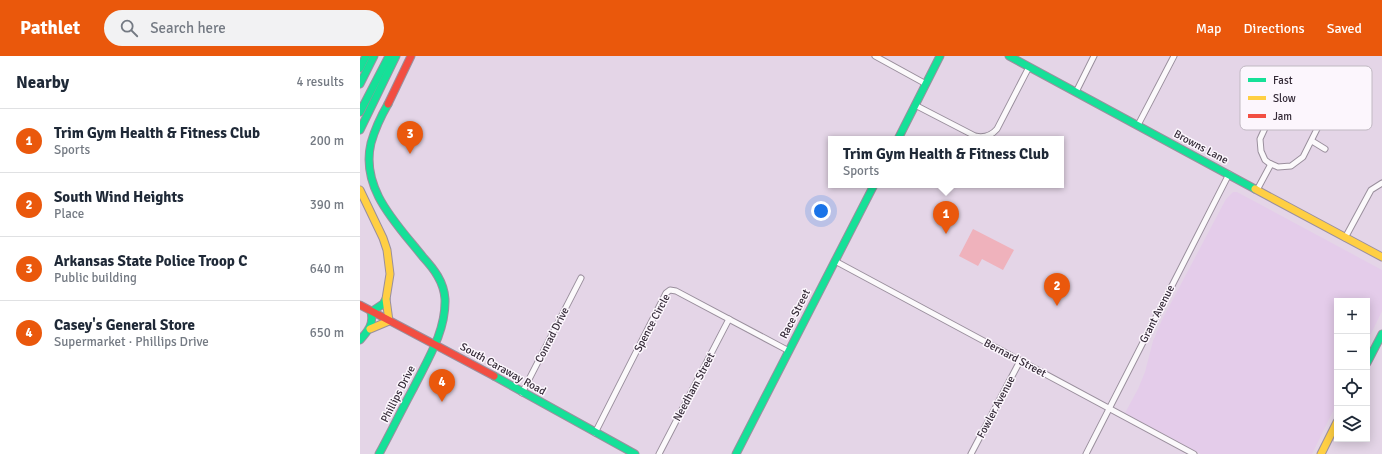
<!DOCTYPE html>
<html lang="en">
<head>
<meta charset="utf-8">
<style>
	:root { --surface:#fff; --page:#f2f2f3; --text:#1f2937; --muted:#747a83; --line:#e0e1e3; --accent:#ea580c }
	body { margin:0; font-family:Signika,sans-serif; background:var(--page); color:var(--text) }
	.controls { position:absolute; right:12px; bottom:12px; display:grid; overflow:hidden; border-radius:0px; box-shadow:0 2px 10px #0003 }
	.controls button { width:36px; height:36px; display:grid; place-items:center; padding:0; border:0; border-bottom:1px solid var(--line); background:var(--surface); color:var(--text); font:20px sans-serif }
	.you { position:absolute; left:461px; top:155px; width:14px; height:14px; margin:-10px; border:3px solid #fff; border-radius:50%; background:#1a73e8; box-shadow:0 0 0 6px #1a73e833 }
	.badge { display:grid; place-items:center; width:26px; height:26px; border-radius:50%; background:var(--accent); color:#fff; font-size:13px; font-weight:700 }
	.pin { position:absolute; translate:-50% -33px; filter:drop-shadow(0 1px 2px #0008) }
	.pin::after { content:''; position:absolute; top:21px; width:14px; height:12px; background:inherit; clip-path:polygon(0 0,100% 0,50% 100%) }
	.popup { position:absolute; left:468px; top:80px; width:236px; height:52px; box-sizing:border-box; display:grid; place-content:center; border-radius:0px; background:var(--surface); filter:drop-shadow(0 1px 3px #0005); font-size:13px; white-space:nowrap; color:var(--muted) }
	.popup b { font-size:15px; color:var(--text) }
	.popup::after { content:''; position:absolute; left:50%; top:100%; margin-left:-8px; border:8px solid transparent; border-top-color:var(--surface) }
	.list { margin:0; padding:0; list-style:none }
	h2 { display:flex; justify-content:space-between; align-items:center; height:52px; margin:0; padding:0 16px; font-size:17px }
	h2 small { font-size:13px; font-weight:400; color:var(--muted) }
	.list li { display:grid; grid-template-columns:26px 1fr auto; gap:12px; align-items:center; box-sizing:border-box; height:64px; padding:0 16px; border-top:1px solid var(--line) }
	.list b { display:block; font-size:15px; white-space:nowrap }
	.list p { margin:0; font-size:13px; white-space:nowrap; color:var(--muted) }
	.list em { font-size:13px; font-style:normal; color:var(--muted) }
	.icon { flex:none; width:22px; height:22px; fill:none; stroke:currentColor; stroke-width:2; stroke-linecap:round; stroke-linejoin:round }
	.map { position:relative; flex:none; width:1022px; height:398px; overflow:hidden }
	header { display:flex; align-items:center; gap:24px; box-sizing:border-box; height:56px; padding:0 20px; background:var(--accent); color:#fff }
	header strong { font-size:19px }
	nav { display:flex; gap:22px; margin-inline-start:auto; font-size:14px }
	.search { width:280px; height:36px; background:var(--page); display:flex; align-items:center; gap:10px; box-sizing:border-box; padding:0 14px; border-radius:22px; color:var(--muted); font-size:15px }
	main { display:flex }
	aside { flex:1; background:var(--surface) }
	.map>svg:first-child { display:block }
	.built { fill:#e4ccea }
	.green { fill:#efb2bc }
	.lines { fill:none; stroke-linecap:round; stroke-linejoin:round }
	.street-casing { stroke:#9a8f9d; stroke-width:7 }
	.fast-casing { stroke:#9a8f9d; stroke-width:9 }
	.slow-casing { stroke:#9a8f9d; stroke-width:9 }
	.jam-casing { stroke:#9a8f9d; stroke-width:9 }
	.street { stroke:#fbf9fb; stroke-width:5 }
	.fast { stroke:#16e098; stroke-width:7 }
	.slow { stroke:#ffcf43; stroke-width:7 }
	.jam { stroke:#f24e42; stroke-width:7 }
	.labels { text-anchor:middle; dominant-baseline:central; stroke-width:3; stroke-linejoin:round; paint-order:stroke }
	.street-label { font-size:11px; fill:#342a37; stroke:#fcf6fd }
	.key { fill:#fcf6fd; stroke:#c0b9c2; stroke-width:1 }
	.key-label { font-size:11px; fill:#342a37 }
</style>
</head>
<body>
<header>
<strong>Pathlet</strong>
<div class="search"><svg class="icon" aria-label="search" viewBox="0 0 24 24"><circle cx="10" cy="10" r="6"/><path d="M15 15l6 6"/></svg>Search here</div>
<nav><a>Map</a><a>Directions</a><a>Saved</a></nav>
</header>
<main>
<aside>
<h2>Nearby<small>4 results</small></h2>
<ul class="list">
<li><span class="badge">1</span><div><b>Trim Gym Health &amp; Fitness Club</b><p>Sports</p></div><em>200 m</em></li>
<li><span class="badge">2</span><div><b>South Wind Heights</b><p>Place</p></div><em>390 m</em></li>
<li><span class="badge">3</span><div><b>Arkansas State Police Troop C</b><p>Public building</p></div><em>640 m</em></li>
<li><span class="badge">4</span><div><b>Casey's General Store</b><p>Supermarket · Phillips Drive</p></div><em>650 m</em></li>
</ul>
</aside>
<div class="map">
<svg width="1022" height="398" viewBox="0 0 1022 398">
	<rect width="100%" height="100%" fill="#e4d5e7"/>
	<path class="built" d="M 873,136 L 877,136 L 1022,214 L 1022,255 L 1007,286 L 1007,245 L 977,245 L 977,347 L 952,398 L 841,398 L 765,357 L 778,333 L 785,316 L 793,285 L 802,264 L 866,143 Z"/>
	<path class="green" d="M 613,173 L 654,194 L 643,214 L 622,203 L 618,210 L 599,200 Z"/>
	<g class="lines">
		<defs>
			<g id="street">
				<path d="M 515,0 L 566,28"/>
				<path d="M 917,19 L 924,31"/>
				<path d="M 930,30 L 958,46 L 962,51 L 963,61 L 943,101 L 931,110 L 918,111 L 909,107 L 905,104 L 901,95 L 900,83 L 906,70 L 908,55 L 919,34 L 924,31 Z"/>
				<path d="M 716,36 L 734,0"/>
				<path d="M 555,49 L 615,80 C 624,82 631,80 637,73 L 669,11"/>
				<path d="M 892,53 L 907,60"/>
				<path d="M 963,57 L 975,55 L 982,57"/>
				<path d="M 778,69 L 814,0"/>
				<path d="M 952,85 L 965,93"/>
				<path d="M 897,134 L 911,108"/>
				<path d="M 985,182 L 1011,134 L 1022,127"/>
				<path d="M 475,205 L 834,398"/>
				<path d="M 162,337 L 221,222"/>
				<path d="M 235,377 L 306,237 L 310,234 L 316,235 L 429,295"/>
				<path d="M 299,398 L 369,263"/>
				<path d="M 611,398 L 660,305"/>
				<path d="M 726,398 L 869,118"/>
			</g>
			<g id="fast">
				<path d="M 649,0 L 895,133"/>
				<path d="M 0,12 L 6,0"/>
				<path d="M 0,28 L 14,0"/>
				<path d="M 0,56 L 29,0"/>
				<path d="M 0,74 L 36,0"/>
				<path d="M 538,83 L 580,0"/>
				<path d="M 0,284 C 8,275 14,268 11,256 L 23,248 L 26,243"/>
				<path d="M 1007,307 L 1022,278"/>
				<path d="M 134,320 L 275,398"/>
				<path d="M 19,398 C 31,376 42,353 54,331 C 68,303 86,275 85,243 C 84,226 74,213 63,201 C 37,168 0,133 11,87 C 15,73 21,60 28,48"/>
				<path d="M 376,398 L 514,129"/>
			</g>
			<g id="slow">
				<path d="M 895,133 L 1022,201"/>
				<path d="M 0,134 L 23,182 L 27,194 L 30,218 L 26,243 L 29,265 L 10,273"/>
				<path d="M 961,398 L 977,366"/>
			</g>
			<g id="jam">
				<path d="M 28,48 L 51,0"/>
				<path d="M 0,249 L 134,320"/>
			</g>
		</defs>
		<use href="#street" class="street-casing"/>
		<use href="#fast" class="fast-casing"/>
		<use href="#slow" class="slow-casing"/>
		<use href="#jam" class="jam-casing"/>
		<use href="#street" class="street"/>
		<use href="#fast" class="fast"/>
		<use href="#slow" class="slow"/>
		<use href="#jam" class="jam"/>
	</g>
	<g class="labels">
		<g class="street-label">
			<text transform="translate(841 91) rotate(28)">Browns Lane</text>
			<text transform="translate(435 258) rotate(-63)">Race Street</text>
			<text transform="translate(797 258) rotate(-63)">Grant Avenue</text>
			<text transform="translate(292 267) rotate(-62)">Spence Circle</text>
			<text transform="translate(192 279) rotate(-63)">Conrad Drive</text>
			<text transform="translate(655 302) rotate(28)">Bernard Street</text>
			<text transform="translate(143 313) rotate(29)">South Caraway Road</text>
			<text transform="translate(334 331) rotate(-62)">Needham Street</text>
			<text transform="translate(38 338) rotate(-63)">Phillips Drive</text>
			<text transform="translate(636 351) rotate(-62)">Fowler Avenue</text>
		</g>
	</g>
	<rect x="880" y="10" width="132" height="64" rx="6" class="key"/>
	<rect x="888" y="22" width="18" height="4" fill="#16e098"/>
	<rect x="888" y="40" width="18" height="4" fill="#ffcf43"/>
	<rect x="888" y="58" width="18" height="4" fill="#f24e42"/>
	<g class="key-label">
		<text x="913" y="28">Fast</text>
		<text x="913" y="46">Slow</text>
		<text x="913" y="64">Jam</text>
	</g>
</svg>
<div class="controls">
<button>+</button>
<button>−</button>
<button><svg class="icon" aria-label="locate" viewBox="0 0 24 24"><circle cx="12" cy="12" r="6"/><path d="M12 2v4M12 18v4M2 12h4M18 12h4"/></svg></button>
<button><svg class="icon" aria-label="layers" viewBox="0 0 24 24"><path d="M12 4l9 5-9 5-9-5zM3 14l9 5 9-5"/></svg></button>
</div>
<div class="you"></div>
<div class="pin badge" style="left:586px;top:178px">1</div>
<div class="popup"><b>Trim Gym Health &amp; Fitness Club</b>Sports</div>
<div class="pin badge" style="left:697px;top:250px">2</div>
<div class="pin badge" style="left:50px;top:98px">3</div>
<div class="pin badge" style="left:82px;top:346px">4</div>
</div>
</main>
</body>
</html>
